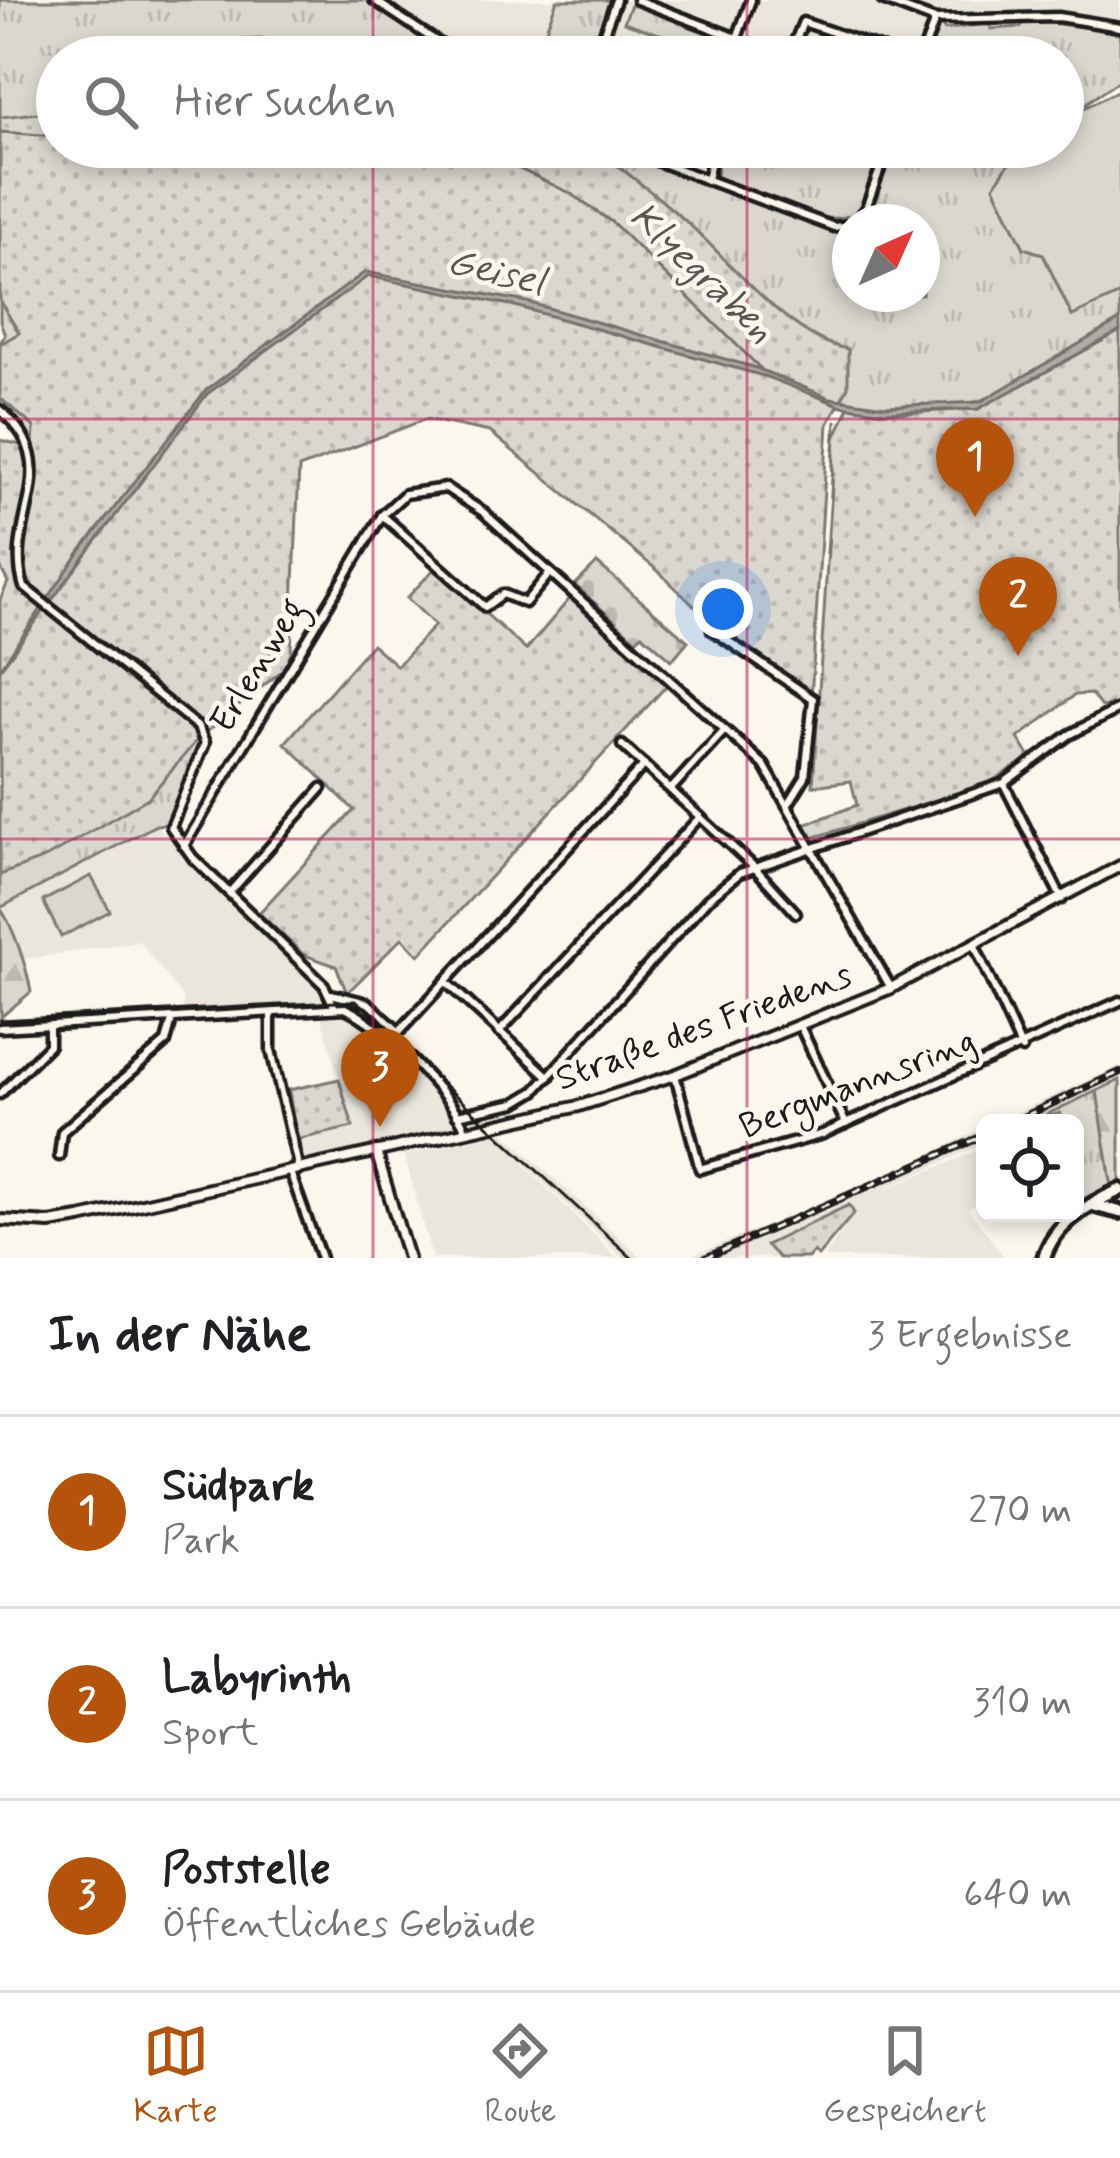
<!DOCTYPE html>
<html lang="de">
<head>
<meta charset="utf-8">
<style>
	:root { --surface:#fff; --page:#f2f2f2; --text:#202124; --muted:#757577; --line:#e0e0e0; --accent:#b45309 }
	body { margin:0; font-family:Mynerve,sans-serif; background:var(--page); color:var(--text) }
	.controls { position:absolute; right:36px; bottom:36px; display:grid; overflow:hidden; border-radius:18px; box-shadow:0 6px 18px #0003 }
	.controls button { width:108px; height:108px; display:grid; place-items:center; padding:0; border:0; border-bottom:3px solid var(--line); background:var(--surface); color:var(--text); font:60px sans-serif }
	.compass { position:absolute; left:832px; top:204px; width:108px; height:108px; border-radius:50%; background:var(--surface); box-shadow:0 6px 18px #0003; rotate:45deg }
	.you { position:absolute; left:723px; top:609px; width:42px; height:42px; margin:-30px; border:9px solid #fff; border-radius:50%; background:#1a73e8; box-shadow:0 0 0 18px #1a73e833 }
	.badge { display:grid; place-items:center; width:78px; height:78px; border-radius:50%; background:var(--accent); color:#fff; font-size:39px; font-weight:700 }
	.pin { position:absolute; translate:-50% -99px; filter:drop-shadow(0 3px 6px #0008) }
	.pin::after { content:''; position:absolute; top:63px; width:42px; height:36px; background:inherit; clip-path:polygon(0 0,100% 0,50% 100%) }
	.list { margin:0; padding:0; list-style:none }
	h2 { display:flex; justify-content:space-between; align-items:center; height:156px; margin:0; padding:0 48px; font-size:51px }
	h2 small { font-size:39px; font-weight:400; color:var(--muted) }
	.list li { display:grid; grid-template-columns:78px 1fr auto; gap:36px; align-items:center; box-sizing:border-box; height:192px; padding:0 48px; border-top:3px solid var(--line) }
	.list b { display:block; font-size:45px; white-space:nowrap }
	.list p { margin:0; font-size:39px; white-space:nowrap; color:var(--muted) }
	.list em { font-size:39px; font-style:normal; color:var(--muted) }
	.icon { flex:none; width:66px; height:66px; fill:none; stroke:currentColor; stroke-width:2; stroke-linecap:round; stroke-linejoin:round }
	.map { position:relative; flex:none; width:1120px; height:1258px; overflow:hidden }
	.search { position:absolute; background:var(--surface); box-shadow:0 6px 18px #0003; left:36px; right:36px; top:36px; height:132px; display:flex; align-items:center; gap:30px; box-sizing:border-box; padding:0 42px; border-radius:66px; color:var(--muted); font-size:45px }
	.sheet { height:732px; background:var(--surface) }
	nav { display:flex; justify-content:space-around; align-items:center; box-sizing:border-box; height:168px; border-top:3px solid var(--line); background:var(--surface); font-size:33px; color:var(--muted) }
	nav a { display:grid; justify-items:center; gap:6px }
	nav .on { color:var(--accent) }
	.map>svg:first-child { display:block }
	.built { fill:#eae6dc }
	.grass { fill:url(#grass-tufts); stroke:#7b7a75; stroke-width:3 }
	.forest { fill:url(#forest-firs); stroke:#7b7a75; stroke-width:3 }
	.cemetery { fill:url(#cemetery-stones); stroke:#7b7a75; stroke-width:3 }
	.park { fill:url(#park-dots); stroke:#7b7a75; stroke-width:3 }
	.pitch { fill:#dad7ce; stroke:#7b7a75; stroke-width:3 }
	.water { fill:#afaca5; stroke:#74726e; stroke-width:3 }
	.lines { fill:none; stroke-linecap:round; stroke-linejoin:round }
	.stream { stroke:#74726e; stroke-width:3 }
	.minor-casing { stroke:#1c1c1c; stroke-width:15 }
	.tertiary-casing { stroke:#1c1c1c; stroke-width:16 }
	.primary-casing { stroke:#1c1c1c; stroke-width:20 }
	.minor { stroke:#fbf7ec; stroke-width:6 }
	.tertiary { stroke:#fbf7ec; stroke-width:8 }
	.primary { stroke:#fbf7ec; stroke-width:10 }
	.tram { stroke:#1c1c1c; stroke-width:3 }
	.rail-casing { stroke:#1c1c1c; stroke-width:8 }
	.rail { stroke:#fbf7ec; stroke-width:3; stroke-dasharray:9; stroke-linecap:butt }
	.grid { fill:none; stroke:#c2185b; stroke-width:3; stroke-opacity:0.55 }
	.labels { text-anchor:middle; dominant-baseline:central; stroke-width:9; stroke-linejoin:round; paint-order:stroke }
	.street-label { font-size:36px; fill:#1c1c1c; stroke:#fbf7ec }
	.water-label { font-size:39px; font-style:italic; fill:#575653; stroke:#fbf7ec }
</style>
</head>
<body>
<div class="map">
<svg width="1120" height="1258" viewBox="0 0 1120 1258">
	<defs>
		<pattern id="grass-tufts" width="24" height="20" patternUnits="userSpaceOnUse" patternTransform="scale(3)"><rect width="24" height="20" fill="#dad7ce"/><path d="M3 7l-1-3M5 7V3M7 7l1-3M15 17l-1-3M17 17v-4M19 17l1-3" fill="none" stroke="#bab8b0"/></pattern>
		<pattern id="forest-firs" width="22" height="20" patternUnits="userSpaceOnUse" patternTransform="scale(3)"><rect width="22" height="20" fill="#dad7ce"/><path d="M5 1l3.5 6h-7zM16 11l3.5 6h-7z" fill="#bab8b0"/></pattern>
		<pattern id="cemetery-stones" width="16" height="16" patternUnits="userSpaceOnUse" patternTransform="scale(3)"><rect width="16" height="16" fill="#dad7ce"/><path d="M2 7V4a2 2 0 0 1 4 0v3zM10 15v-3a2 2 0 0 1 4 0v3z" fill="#bab8b0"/></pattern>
		<pattern id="park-dots" width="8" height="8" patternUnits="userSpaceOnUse" patternTransform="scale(3)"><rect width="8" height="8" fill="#dad7ce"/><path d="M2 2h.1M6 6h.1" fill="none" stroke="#bab8b0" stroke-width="1.8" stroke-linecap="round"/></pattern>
	</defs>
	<rect width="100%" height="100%" fill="#fbf7ec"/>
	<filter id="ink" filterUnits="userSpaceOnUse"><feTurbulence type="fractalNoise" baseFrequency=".00833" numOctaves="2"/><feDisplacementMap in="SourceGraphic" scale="24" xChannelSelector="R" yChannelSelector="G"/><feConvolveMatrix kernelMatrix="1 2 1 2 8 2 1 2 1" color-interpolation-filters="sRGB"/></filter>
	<g filter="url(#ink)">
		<g class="built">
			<path d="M 371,0 L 1120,0 L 1120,21 L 1058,12 L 937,23 L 924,57 L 451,57 Z"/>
			<path d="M 156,825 L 307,971 L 326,1002 L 184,1015 L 183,998 L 139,941 L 26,959 L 13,944 L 3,908 Z"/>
			<path d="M 333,1010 L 368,1025 L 454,1116 L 454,1129 L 300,1161 L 296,1140 L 353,1127 L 320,1012 Z"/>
			<path d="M 1120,1066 L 1120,1080 L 1028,1123 L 993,1123 Z"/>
			<path d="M 985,1127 L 985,1143 L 870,1196 L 985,1147 L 985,1200 L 968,1209 L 1005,1258 L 824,1258 L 853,1213 L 849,1205 L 763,1244 L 779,1258 L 685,1258 L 865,1186 Z"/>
			<path d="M 503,1132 L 642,1258 L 623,1258 L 507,1148 L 617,1258 L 432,1258 L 404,1155 Z"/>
		</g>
		<g class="grass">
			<path d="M 0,0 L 371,0 L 451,57 L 57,57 L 57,147 L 609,147 L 836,231 L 850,229 L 850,294 L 922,294 L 922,222 L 859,222 L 891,147 L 1020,147 L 994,186 L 1024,248 L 1043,254 L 1072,316 L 1120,294 L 1120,320 L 986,399 C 931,417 859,407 805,389 L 34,443 L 0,406 L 0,343 L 5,335 L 0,321 Z"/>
			<path d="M 557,0 L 610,0 L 594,46 L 586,44 L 583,51 L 543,37 Z"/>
			<path d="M 632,2 L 733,39 L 726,57 L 624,22 Z"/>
			<path d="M 1024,20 L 1120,31 L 1120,80 L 1063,119 L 1063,57 L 924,57 L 940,25 L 945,30 L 990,23 L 991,29 L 1021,27 Z"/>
			<path d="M 719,147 L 884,147 C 878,163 877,188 868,201 C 838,245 757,193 716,177 Z"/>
			<path d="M 0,669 L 201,739 L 168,824 L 156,825 L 0,908 Z"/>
			<path d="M 1097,1091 L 1112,1188 L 1075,1205 L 1075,1123 L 1065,1123 L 1060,1113 L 1028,1123 Z"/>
		</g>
		<g class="forest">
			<path d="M 0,908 C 13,925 27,968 31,992 L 1,1017 Z"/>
			<path d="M 1120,1080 L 1120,1184 L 1112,1188 L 1097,1091 Z"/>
		</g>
		<path class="cemetery" d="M 597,563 L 688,641 L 672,660 L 642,634 L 636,640 L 575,585 Z"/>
		<g class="park">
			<path d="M 260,39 L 376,57 L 173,57 L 195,42 Z"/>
			<path d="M 57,111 L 57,147 L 592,147 C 623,169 652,192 681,217 C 726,255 789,340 848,349 L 848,387 L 828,424 L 811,699 L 743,653 L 657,570 L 490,432 L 426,419 L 299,468 L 291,652 L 284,669 L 198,739 L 148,798 L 47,857 L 0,875 L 0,600 L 8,582 L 0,567 L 0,440 L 33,448 L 34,427 L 0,398 L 0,344 L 19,333 L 0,301 L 0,117 Z"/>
			<path d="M 1120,331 L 1120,704 L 1101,707 L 1091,694 L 1075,695 L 1018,738 L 1030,757 L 986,785 L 812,838 L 804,825 L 857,805 L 851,781 L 813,786 L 835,438 L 849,407 L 904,413 L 978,409 Z"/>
			<path d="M 435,568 L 526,650 L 572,596 L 668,684 L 419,955 L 402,938 L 347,993 L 336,966 L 304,955 L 259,913 L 354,810 L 285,743 L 372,644 L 397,666 L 435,625 L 407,598 Z"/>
			<path d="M 339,1079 L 353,1127 L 296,1140 L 289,1090 Z"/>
			<path d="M 849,1205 L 854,1213 L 818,1256 L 813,1252 L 808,1258 L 779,1258 L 766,1245 Z"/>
		</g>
		<g class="pitch">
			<path d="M 1119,90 L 1120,294 L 1072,316 L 1043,254 L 1024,248 L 994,186 L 1020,147 L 1063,147 L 1063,119 Z"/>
			<path d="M 91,876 L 110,911 L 61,937 L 43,901 Z"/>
		</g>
		<path class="water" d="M 365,272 L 527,302 L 756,368 L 830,398 L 885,406 L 980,402 L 1120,320 L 1120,331 L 978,409 L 884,412 L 842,406 L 767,377 L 515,306 L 368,276 L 207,394 L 0,669 L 77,556 L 206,390 Z"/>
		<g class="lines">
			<g class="stream">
				<path d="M 0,132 L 57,136"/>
				<path d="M 473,147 L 570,193 L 613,223 L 762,370"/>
				<path d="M 827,553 L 836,421"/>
			</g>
			<defs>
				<g id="minor">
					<path d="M 374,0 L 460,57"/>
					<path d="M 637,0 L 737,38"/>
					<path d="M 882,0 L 935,20 L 1058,17 L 1120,27"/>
					<path d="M 794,44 L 803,22 L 882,49"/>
					<path d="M 602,57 L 596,54 L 616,0"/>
					<path d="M 730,57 L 751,0"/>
					<path d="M 921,57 L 935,20"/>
					<path d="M 619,147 L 834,227 L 850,225"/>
					<path d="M 707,180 L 714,147"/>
					<path d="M 855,222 L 866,208 L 888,147"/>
					<path d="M 0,410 C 69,467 3,519 24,587 L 198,727 L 205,743 L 171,827 L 193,858 L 324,985 L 334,1006"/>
					<path d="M 382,515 L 485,607 L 503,594 L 525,603 L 550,573"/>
					<path d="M 712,630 L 813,699 L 805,777 L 789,803"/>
					<path d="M 622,745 L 753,866 L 796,913"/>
					<path d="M 1004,784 L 1062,899"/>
					<path d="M 671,789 L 725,730"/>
					<path d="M 184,846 L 382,515 L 405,494 L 446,488 L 483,512 L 764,765 L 891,988"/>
					<path d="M 230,892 L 322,788"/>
					<path d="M 974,944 L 1022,1049"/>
					<path d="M 446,982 L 549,1077"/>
					<path d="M 331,994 L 368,1003 L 399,1032 L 644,765"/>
					<path d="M 271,1015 L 271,1050 L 299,1170"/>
					<path d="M 0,1028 L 345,1008 C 381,1024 452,1094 466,1131"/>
					<path d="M 801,1028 L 846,1124"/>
					<path d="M 499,1032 L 700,817"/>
					<path d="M 675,1075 L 700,1169 L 823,1134 L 1120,1001"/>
					<path d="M 0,1094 L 49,1045 L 49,1028"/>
					<path d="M 457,1115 L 515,1103 L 535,1091 L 708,899 L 740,873 L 1004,783 L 1069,735 L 1120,708"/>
					<path d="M 59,1156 L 62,1132 L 166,1042 L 172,1020"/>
					<path d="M 290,1172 L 321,1258"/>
				</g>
				<g id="tertiary">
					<path d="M 376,1151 L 408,1258"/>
					<path d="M 0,1220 L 50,1223 L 80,1218 L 579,1106 L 675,1075 L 891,988 L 1120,866"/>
				</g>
				<g id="primary">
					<path d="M 1096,1206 L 1120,1212"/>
					<path d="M 1044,1258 C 1054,1223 1089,1204 1120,1190"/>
				</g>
			</defs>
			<use href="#minor" class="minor-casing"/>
			<use href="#tertiary" class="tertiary-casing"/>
			<use href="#primary" class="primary-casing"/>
			<use href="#minor" class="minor"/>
			<use href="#tertiary" class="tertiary"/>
			<use href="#primary" class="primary"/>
			<path class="tram" d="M 0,1020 L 355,1001 L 377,1015 L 427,1069 L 632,1258"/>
			<defs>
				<g id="rail">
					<path d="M 1010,1123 L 1120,1072"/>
					<path d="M 705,1258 L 985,1135"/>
				</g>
			</defs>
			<use href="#rail" class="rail-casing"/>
			<use href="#rail" class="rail"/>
		</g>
	</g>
	<path class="grid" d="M 373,0 L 373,57M 747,0 L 747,57M 373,147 L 373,1258M 747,147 L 747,1258M 0,419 L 1120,419M 0,839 L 1120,839"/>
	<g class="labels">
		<g class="street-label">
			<text transform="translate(259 666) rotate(-59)">Erlenweg</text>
			<text transform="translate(704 1028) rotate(-20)">Straße des Friedens</text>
			<text transform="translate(858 1085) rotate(-21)">Bergmannsring</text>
		</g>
		<g class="water-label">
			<text transform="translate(496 273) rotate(13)">Geisel</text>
			<text transform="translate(701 274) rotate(44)">Klyegraben</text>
		</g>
	</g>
</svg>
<div class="controls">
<button><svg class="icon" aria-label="locate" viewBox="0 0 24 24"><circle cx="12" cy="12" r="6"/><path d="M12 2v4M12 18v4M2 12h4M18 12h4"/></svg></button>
</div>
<svg class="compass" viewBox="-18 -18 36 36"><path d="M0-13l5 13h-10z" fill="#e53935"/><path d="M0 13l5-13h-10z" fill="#757577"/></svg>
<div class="you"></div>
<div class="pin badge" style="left:975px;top:517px">1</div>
<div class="pin badge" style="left:1018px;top:656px">2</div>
<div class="pin badge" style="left:380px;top:1127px">3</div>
<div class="search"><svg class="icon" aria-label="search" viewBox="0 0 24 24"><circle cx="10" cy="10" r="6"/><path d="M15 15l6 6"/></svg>Hier suchen</div>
</div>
<section class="sheet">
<h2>In der Nähe<small>3 Ergebnisse</small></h2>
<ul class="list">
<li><span class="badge">1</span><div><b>Südpark</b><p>Park</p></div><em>270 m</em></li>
<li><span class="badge">2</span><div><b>Labyrinth</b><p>Sport</p></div><em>310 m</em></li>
<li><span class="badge">3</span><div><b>Poststelle</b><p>Öffentliches Gebäude</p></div><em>640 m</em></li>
</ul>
</section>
<nav>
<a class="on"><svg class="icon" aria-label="map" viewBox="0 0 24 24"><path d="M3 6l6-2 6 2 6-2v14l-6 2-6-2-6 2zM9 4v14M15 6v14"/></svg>Karte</a>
<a><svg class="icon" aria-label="directions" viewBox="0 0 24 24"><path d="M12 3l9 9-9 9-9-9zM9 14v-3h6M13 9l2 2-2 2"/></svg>Route</a>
<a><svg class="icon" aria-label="saved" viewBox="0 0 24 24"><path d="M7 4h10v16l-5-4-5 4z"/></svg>Gespeichert</a>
</nav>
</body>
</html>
